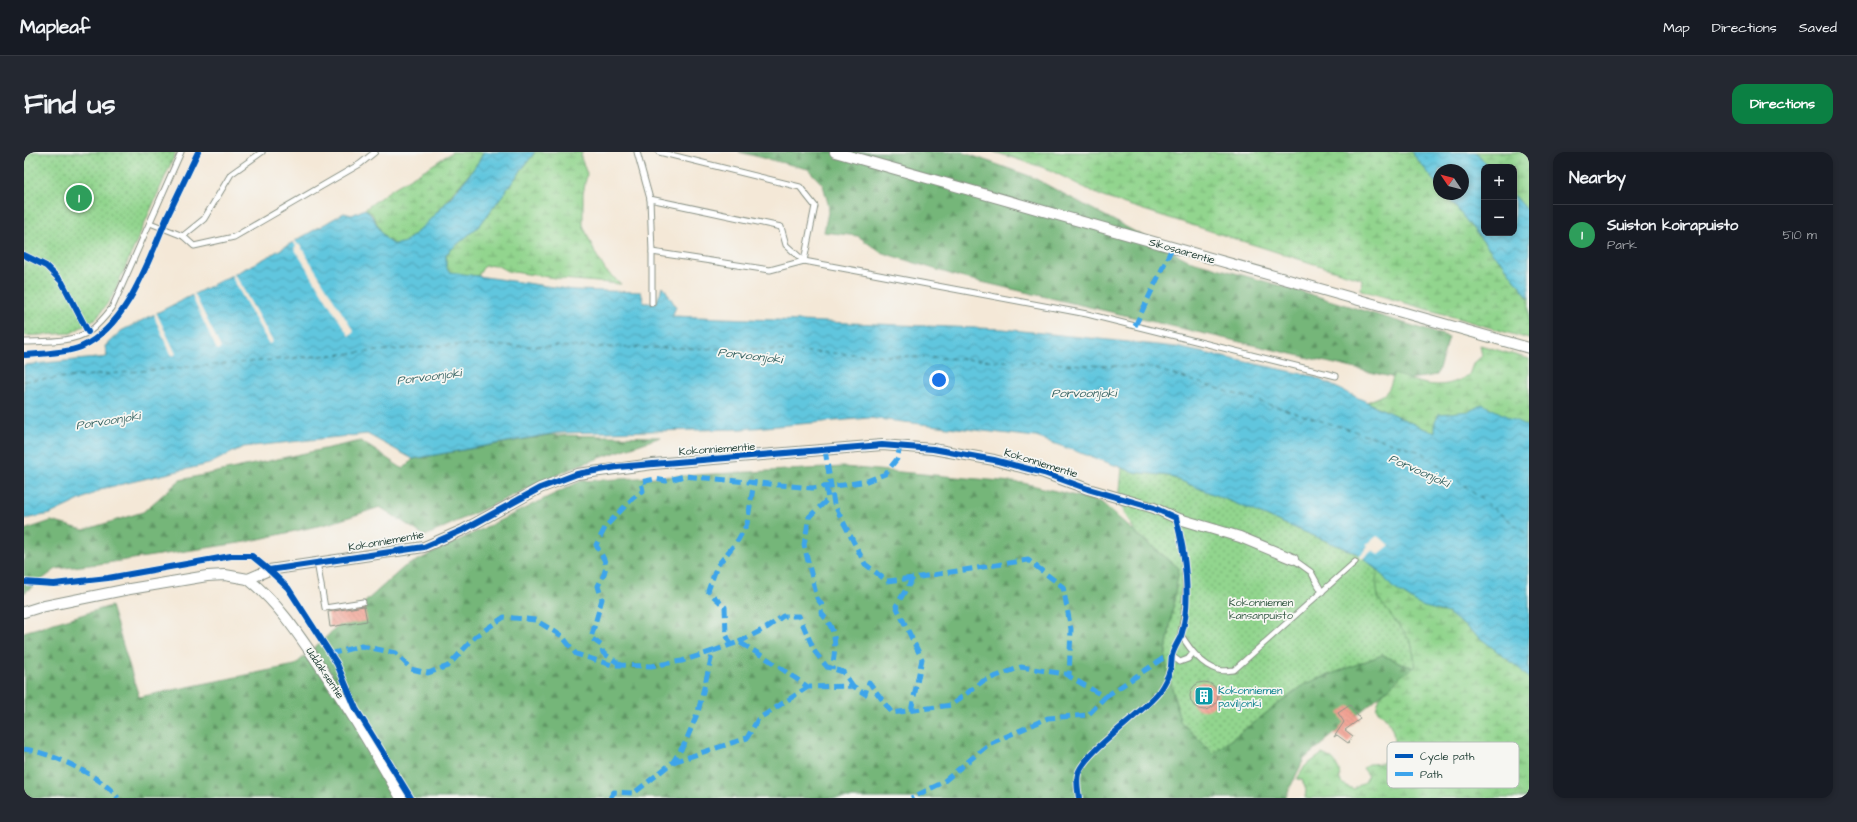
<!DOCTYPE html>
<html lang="en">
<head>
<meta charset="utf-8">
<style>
	:root { --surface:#171b24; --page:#242831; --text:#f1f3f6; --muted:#9ea1a6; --line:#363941; --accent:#0b8043 }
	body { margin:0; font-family:"Architects Daughter",sans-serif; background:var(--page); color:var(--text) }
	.controls { position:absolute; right:12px; top:12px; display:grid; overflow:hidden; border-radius:8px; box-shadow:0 2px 6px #0003 }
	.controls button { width:36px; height:36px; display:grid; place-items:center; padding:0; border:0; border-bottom:1px solid var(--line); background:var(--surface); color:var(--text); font:20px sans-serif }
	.compass { position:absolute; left:1409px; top:12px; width:36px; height:36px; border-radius:50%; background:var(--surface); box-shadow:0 2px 6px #0003; rotate:305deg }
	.you { position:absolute; left:915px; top:228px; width:14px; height:14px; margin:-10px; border:3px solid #fff; border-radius:50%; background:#1a73e8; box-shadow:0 0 0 6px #1a73e833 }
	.badge { display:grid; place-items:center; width:26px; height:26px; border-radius:50%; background:var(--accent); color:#fff; font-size:13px; font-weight:700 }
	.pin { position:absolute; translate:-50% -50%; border:2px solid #fff; box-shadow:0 1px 4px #0006 }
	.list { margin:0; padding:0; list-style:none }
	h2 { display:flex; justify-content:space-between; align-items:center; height:52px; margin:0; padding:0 16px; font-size:17px }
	h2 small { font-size:13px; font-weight:400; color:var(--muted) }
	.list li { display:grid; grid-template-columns:26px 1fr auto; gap:12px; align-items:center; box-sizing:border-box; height:60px; padding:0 16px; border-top:1px solid var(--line) }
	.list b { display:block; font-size:15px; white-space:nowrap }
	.list p { margin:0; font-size:13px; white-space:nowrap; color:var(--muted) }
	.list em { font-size:13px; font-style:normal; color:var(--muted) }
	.map { position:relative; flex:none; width:1505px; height:646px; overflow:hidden; border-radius:12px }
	header { display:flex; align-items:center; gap:24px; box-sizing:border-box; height:56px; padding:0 20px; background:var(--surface); border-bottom:1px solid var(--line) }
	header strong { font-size:19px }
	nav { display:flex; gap:22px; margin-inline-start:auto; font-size:14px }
	.intro { display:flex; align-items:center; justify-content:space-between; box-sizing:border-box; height:96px; padding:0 24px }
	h1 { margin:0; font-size:28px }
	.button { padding:10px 18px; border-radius:12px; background:var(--accent); color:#fff; font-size:14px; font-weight:700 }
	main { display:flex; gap:24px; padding:0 24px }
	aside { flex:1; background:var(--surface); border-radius:12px; box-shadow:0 2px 6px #0003 }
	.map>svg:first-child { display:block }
	.grass { fill:url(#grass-dots); stroke:#588961 }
	.forest { fill:url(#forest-firs); stroke:#4a7a56 }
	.wetland { fill:url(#wetland-marsh); stroke:#588961 }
	.water { fill:url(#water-waves); stroke:#408289 }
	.pier { fill:#f4e8d7 }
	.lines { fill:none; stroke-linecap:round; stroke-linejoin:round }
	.ferry { stroke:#305f5e; stroke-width:1; stroke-dasharray:5 4; stroke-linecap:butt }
	.building { fill:url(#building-back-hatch) }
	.lane-casing { stroke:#8a9286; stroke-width:7 }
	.street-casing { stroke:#8a9286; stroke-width:12 }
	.lane { stroke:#fff; stroke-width:5 }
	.street { stroke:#fff; stroke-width:10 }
	.quiet { stroke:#3da4eb; stroke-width:5; stroke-dasharray:10 5; stroke-linecap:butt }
	.cycleway-casing { stroke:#f6f6f2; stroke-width:8 }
	.cycleway { stroke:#0057b8; stroke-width:6 }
	.labels { text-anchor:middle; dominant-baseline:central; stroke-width:3.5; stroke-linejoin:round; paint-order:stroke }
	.street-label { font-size:11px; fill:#1f3d34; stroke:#f6f6f2 }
	.park-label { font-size:11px; fill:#365b46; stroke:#f6f6f2 }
	.culture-label { font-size:11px; fill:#0d838f; stroke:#f6f6f2; text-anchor:start }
	.water-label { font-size:12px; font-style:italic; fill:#305f5e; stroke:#f6f6f2 }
	.key { fill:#f6f6f2; stroke:#b6beb9; stroke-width:1 }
	.key-label { font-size:11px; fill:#1f3d34 }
</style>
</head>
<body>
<header>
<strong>Mapleaf</strong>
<nav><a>Map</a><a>Directions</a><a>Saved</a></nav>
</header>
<div class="intro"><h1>Find us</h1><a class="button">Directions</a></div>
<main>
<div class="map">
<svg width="1505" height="646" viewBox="0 0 1505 646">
	<defs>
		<pattern id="grass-dots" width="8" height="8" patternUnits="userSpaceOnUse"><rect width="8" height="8" fill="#92d58e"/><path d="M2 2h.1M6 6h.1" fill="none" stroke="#77ae75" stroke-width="1.8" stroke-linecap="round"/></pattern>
		<pattern id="forest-firs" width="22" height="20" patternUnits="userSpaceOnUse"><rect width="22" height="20" fill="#75b679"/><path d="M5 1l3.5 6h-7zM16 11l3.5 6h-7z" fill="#5f9564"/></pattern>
		<pattern id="wetland-marsh" width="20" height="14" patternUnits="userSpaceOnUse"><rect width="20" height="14" fill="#92d58e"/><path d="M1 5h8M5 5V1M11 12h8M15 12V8" fill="none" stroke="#77ae75"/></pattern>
		<pattern id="water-waves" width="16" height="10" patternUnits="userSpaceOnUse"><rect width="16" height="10" fill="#61c6de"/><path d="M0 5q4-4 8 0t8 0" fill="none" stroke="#4fa2b5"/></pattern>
		<pattern id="building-back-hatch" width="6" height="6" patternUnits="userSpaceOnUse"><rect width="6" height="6" fill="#f3a091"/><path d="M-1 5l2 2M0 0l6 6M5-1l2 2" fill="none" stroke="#c48477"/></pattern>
	</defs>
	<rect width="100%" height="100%" fill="#f6f6f2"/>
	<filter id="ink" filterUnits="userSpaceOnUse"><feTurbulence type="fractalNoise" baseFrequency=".025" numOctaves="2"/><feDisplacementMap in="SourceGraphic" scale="8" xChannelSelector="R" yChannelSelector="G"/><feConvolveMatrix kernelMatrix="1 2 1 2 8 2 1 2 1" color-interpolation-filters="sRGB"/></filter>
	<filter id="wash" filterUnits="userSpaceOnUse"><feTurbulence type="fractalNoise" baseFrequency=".012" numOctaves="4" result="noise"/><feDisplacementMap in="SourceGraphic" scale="16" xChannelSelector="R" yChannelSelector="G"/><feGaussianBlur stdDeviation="0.9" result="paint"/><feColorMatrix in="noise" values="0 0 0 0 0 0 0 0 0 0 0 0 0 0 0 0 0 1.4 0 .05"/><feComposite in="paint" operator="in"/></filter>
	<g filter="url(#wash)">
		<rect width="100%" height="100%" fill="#f4e8d7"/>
		<g class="grass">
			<path d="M 0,0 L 152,0 L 89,143 L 73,166 L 47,181 L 0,184 Z"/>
			<path d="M 1098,315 L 1110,320 L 1145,324 L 1334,402 L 1354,418 L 1387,490 L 1392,514 L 1389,516 L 1358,503 L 1281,532 L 1189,601 L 1156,569 L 1141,507 L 1155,416 L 1111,380 L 1095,351 Z"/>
		</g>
		<g class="forest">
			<path d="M 715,0 L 938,0 L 1008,25 L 1164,108 L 1279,140 L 1425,185 L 1413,223 L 1380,228 L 936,125 L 856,100 L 834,84 L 800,80 L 805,55 L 799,33 L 784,17 Z"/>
			<path d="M 525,283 L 637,285 L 555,313 L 401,384 L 356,355 L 307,371 L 222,390 L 82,411 L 32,417 L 0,441 L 0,378 L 27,369 L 60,378 L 119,360 L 156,328 L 337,289 L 379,317 L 389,307 Z"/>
			<path d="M 820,315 L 999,331 L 1077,350 L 1123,391 L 1155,416 L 1141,507 L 1156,569 L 1189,601 L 1281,532 L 1358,503 L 1389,516 L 1280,607 L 1261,646 L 0,646 L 0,480 L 87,454 L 115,545 L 271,513 L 380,415 L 557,329 Z"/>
		</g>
		<g class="wetland">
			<path d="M 428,0 L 459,0 L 458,7 L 404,70 L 380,91 L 369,92 L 360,85 L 348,62 L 341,57 L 368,37 L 407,14 Z"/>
			<path d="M 511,0 L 558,0 L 557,6 L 563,22 L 559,42 L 559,73 L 571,101 L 582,119 L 597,132 L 538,127 L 483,119 L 472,113 L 460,114 L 454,124 L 446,124 L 426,120 L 422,115 L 422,102 L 456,73 Z"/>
			<path d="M 970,0 L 1387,0 L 1415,34 L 1415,42 L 1421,42 L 1471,104 L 1478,110 L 1505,146 L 1505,187 L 1337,138 L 1338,127 L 1079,45 L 1024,17 Z"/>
			<path d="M 1452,0 L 1505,0 L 1505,60 L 1490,43 L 1490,15 L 1465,15 Z"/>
			<path d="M 1456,193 L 1505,207 L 1505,291 L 1411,269 L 1412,280 L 1398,276 L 1343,250 C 1362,242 1364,243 1370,222 C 1399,232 1417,240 1445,223 L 1449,212 L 1458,204 Z"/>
			<path d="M 1354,418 L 1505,505 L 1505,646 L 1281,646 L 1282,638 L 1278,628 L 1273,627 L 1281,614 L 1298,602 C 1304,605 1310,607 1313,614 C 1320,625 1308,630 1330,637 L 1340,630 L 1344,623 L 1339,616 L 1345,612 L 1359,611 C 1362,606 1367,599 1369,594 C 1373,579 1363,565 1352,557 L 1356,545 L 1377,524 L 1392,514 L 1387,490 L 1354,446 L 1352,428 Z"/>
		</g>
		<g class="water">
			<path d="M 459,0 L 511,0 L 456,73 L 422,102 L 422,115 L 426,120 L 550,138 L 617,140 L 620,151 L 632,151 L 639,134 L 652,155 L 648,164 L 979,177 L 1152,195 L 1288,224 L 1398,276 L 1411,280 L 1411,269 L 1415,262 L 1446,259 L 1458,252 L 1505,275 L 1505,527 L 1497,518 L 1424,461 L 1397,454 L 1368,435 L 1354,418 L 1334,402 L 1145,324 L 1110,320 L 1012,285 L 845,266 L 718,277 L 533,281 L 389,307 L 343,282 L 219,295 L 185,312 L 81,336 L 26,362 L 0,367 L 0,213 L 83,205 L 81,194 L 97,179 L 238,108 L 320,61 L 328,63 L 341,57 C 352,65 358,89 369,92 C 373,92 379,91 381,90 C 398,79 455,17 459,0 Z"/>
			<path d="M 1387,0 L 1452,0 L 1465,15 L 1460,15 L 1460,81 L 1490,81 L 1490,43 L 1505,60 L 1505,146 L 1478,110 L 1471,104 L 1421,42 L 1439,42 L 1439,18 L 1415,18 L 1415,34 Z"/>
		</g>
		<g class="pier">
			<path d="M 270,87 L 274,93 L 275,92 L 330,180 L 325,184 L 270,96 L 272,94 L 268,88 Z"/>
			<path d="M 209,121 L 214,128 L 249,190 L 245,192 L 210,129 L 207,122 Z"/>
			<path d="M 170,141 L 197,196 L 193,198 L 170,149 L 168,142 Z"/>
			<path d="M 132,160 L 152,202 L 148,204 L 132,169 L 130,161 Z"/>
			<path d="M 1353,384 L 1366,393 L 1354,403 L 1349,398 L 1338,407 L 1335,404 L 1344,395 L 1342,393 Z"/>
		</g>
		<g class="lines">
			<path class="ferry" d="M 0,229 L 425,193 L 720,197 L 1128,216 L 1397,300 L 1505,384"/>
		</g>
		<g id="blocks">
			<g class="building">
				<path d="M 340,454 L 343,469 L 306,475 L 304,460 Z"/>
				<circle cx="1180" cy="544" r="14"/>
				<path d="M 1326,553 L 1336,567 L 1321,578 L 1329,584 L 1324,591 L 1313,583 L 1310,585 L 1320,570 L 1314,561 Z"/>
			</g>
		</g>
	</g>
	<g filter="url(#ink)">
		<use href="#blocks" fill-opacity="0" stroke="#8a9286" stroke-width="1"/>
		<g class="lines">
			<defs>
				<g id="lane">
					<path d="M 613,0 L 626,47 L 628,100 L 628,151"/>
					<path d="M 635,0 L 776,35 L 791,54 L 780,109"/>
					<path d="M 626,47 L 757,75 L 762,93 L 780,109"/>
					<path d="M 126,71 L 159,84 L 170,94 L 210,85 L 336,12 L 351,0"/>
					<path d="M 159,84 L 180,67 L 207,22 L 238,0"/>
					<path d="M 628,100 L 746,118 L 780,109 L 1063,162 L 1312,224"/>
					<path d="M 0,190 C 20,189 48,191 66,179 C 74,173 81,165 88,156 L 157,0"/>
					<path d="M 1269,407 L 1287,420 L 1298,440"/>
					<path d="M 293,410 L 301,456 L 339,450"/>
					<path d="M 1157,483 C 1166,497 1177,513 1194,518 C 1199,520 1205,518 1210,518 L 1331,410"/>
					<path d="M 1148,504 L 1156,510 L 1164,507 L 1169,501"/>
					<path d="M 1146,518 C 1147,513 1147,507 1148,503 C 1151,495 1156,488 1157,480 C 1165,441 1162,404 1152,366"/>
				</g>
				<g id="street">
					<path d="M 811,0 L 1505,196"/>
					<path d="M 224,427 C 253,450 273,480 294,511 C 324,555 351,600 377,646"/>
					<path d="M 0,460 L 16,455 L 100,438 L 183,424 L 201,423 L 224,427 L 245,418 L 400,395 L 439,378 L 516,336 L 553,322 L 629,312 L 858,293 L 909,297 L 970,308 L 1020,321 L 1064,337 L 1130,356 L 1152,366 L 1216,385 L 1269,407"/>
				</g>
			</defs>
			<use href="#lane" class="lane-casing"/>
			<use href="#street" class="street-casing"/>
			<use href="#lane" class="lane"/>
			<use href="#street" class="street"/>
			<g class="quiet">
				<path d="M 1111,174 L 1148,96"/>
				<path d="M 801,298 L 810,352 L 841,412 L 863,429 L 889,426"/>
				<path d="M 802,335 L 804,347 L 785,365 L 780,393 L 793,446 L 798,453 L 797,461 C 814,479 812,494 808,517"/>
				<path d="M 715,490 L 744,475 L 759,464 L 775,464 L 791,500 L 803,515 L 819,520 L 829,534"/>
				<path d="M 707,493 L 702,482 L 701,455 L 684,439 L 693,414 L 714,388 L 723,372 L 730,330"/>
				<path d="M 306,502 L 337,494 L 372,501 L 387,517 L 404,521 L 424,514 L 452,484 L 480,465 L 511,468 L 538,484 L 552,502 L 588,513 L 627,514 L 658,509 L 689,499"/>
				<path d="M 597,513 L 579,501 L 577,493 L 567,486 L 578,447 L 574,434 C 585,413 584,414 572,393 L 582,374 L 609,346 L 619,339 L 617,330 L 631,327 L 642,329 L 660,324 L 788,336 L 819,333 L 843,329 L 861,322 L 873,307 L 876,295"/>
				<path d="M 1081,545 L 1138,507 L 1148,504"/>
				<path d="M 887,559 L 898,507 L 872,454 L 889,426 L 1004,408 L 1039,435 L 1047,477 L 1045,525"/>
				<path d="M 0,597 C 28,601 78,624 94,646"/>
				<path d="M 649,610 L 723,586 L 734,567 L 784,535"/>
				<path d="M 586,646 L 590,640 L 610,641 L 649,610 L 661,591 L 674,560 L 689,499 L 715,490 L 745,508 L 784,535 L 829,534 L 841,542 L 845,530 L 868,561 L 927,553 L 959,529 L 997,515 L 1041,522 L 1081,545 L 1064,563 L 1024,566 L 965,592 L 918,631 L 887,646"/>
			</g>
			<defs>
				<g id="cycleway">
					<path d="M 0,103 L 22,114 L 38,130 L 64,180"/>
					<path d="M 0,203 C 16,202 43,201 57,195 C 104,174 125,107 144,63 C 154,42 164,21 174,0"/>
					<path d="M 245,418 L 400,395 L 439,378 L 516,336 L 553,322 L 593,315 L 858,293 L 909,297 L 970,308 L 1020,321 L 1064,337 L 1130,356 L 1152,366 C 1161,400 1168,449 1157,484 C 1154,490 1150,496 1148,503 C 1147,508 1148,513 1146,518 C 1144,525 1139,534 1135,540 C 1117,563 1061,599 1054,622 C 1052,629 1054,639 1055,646"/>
					<path d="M 0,430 L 30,432 L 84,426 L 207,404 L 228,404 L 245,418 L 264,436 L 313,512 L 332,557 L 387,646"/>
				</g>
			</defs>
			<use href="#cycleway" class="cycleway-casing"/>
			<use href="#cycleway" class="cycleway"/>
		</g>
	</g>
	<defs>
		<symbol id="building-square" viewBox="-11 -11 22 22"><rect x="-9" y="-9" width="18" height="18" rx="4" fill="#0f9aa8" stroke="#f6f6f2"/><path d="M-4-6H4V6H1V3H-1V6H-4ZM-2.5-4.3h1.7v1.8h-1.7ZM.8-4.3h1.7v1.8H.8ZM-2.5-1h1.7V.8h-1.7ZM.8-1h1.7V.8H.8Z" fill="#fff"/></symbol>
	</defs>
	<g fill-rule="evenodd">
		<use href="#building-square" x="1169" y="533" width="22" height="22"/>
	</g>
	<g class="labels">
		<g class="street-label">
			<text transform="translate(1158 99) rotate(16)">Sikosaarentie</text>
			<text transform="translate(693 297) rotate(-4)">Kokonniementie</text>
			<text transform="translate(1017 311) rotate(17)">Kokonniementie</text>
			<text transform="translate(362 389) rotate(-10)">Kokonniementie</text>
			<text transform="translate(301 521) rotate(56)">Uddaksentie</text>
		</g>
		<g class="park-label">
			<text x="1237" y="450">Kokonniemen<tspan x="1237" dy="13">kansanpuisto</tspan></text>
		</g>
		<g class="culture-label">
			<text x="1194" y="538">Kokonniemen<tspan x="1194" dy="13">paviljonki</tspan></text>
		</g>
		<g class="water-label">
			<text transform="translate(726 204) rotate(7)">Porvoonjoki</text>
			<text transform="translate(405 225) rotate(-7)">Porvoonjoki</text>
			<text x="1060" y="241">Porvoonjoki</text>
			<text transform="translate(84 269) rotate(-9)">Porvoonjoki</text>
			<text transform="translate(1395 319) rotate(24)">Porvoonjoki</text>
		</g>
	</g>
	<rect x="1363" y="590" width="132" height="46" rx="6" class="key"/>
	<rect x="1371" y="602" width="18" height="4" fill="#0057b8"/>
	<rect x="1371" y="620" width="18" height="4" fill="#3da4eb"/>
	<g class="key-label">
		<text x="1396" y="608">Cycle path</text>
		<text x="1396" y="626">Path</text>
	</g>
</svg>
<div class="controls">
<button>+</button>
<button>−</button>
</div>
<svg class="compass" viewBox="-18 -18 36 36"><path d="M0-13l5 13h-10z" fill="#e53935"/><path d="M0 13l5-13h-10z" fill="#9ea1a6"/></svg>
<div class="you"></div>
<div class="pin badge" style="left:55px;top:46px;background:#2e9e5b">1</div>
</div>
<aside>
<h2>Nearby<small></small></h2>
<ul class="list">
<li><span class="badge" style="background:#2e9e5b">1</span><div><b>Suiston koirapuisto</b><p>Park</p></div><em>510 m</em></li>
</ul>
</aside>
</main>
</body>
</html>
